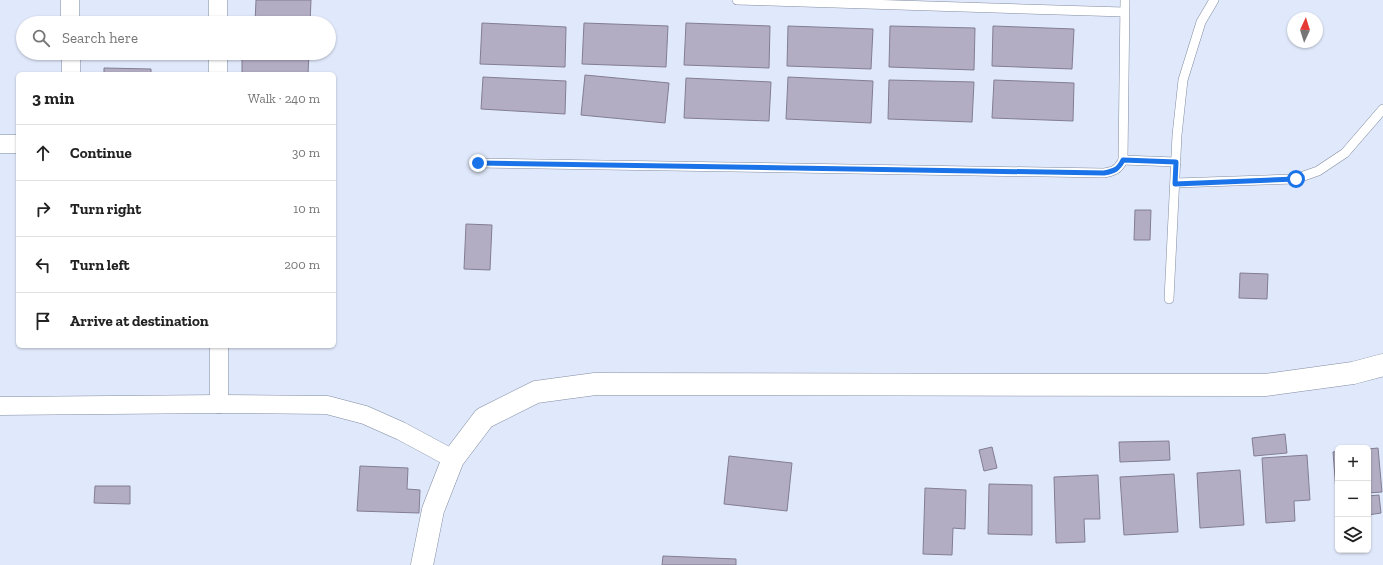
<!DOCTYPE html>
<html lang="en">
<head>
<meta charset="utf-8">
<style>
	:root { --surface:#fff; --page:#f2f2f2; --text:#222; --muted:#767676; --line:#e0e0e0 }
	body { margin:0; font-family:"Zilla Slab",serif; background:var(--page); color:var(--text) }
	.controls { position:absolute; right:12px; bottom:12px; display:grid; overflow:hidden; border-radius:6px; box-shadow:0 1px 3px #0004 }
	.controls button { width:36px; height:36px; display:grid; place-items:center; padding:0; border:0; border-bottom:1px solid var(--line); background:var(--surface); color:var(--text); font:20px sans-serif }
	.compass { position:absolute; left:1287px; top:12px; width:36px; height:36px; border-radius:50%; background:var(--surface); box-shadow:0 1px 3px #0004; rotate:4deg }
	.stop { position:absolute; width:12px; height:12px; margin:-9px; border:3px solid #1a73e8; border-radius:50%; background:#fff }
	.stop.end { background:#1a73e8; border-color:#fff; box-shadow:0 1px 4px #0008 }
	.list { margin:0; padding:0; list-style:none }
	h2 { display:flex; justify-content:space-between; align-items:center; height:52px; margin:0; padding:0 16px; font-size:17px }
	h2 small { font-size:13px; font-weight:400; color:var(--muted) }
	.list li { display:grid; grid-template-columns:26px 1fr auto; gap:12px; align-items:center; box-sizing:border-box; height:56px; padding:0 16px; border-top:1px solid var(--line) }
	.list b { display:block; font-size:15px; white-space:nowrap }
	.list em { font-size:13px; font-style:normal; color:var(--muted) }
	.icon { flex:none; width:22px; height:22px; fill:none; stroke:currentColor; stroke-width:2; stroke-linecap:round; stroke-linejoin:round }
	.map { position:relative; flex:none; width:1383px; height:565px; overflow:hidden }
	.search { position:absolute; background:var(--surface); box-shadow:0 1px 3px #0004; left:16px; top:16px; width:320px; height:44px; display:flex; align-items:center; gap:10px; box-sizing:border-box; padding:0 14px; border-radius:22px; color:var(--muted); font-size:15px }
	.panel { position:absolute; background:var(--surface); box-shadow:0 1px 3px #0004; left:16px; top:72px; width:320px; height:276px; border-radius:6px }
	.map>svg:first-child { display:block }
	.building { fill:#b3adc4; stroke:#827d92 }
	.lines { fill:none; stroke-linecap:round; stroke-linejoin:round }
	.service-casing { stroke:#828da1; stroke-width:10 }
	.minor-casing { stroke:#828da1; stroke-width:19 }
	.tertiary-casing { stroke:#828da1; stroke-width:23 }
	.service { stroke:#fff; stroke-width:9 }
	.minor { stroke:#fff; stroke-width:18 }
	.tertiary { stroke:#fff; stroke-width:22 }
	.route { stroke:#1a73e8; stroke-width:5 }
</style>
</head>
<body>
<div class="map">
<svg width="1383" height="565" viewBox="0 0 1383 565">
	<rect width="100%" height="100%" fill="#e0e9fb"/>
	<g class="building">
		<path d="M 256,0 L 311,0 L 310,23 L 255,23 Z"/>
		<path d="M 482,23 L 566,27 L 565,67 L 480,64 Z"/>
		<path d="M 584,23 L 668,26 L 666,67 L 582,64 Z"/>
		<path d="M 686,23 L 770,26 L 769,68 L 684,65 Z"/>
		<path d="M 788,26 L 873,29 L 871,69 L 787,66 Z"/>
		<path d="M 890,26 L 975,28 L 974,70 L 889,67 Z"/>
		<path d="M 993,26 L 1074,29 L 1072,69 L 992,66 Z"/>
		<path d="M 242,53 L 309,53 L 308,74 L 242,74 Z"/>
		<path d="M 104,68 L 151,69 L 151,74 L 104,74 Z"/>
		<path d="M 585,75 L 669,83 L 665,123 L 581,115 Z"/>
		<path d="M 483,77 L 566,81 L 565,114 L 481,109 Z"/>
		<path d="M 788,77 L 873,81 L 871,123 L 786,119 Z"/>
		<path d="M 686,78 L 771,82 L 769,121 L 684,118 Z"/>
		<path d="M 889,80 L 974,82 L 972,122 L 888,119 Z"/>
		<path d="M 994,80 L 1074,83 L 1073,121 L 992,118 Z"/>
		<path d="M 1135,210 L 1151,210 L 1150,240 L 1134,240 Z"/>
		<path d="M 466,224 L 492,225 L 490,270 L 464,269 Z"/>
		<path d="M 1240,273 L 1268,274 L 1267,299 L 1239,298 Z"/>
		<path d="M 1285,434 L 1287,453 L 1254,456 L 1252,438 Z"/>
		<path d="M 1169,441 L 1170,460 L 1120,462 L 1119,442 Z"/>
		<path d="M 992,447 L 997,468 L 984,471 L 979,450 Z"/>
		<path d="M 1378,448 L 1382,492 L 1368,493 L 1368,449 Z"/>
		<path d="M 1338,451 L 1338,517 L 1333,452 Z"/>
		<path d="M 1307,455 L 1310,500 L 1294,501 L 1295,521 L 1266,523 L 1262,458 Z"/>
		<path d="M 729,456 L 792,463 L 787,511 L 724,504 Z"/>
		<path d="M 360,466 L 408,468 L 407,489 L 420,490 L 419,513 L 357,511 Z"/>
		<path d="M 1240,470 L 1244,525 L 1200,528 L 1197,473 Z"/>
		<path d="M 1174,474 L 1178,532 L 1124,535 L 1120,477 Z"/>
		<path d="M 1098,475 L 1100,519 L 1084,519 L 1085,542 L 1056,543 L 1054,477 Z"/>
		<path d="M 989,484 L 1032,485 L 1032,535 L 988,534 Z"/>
		<path d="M 95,486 L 130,486 L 130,504 L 94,503 Z"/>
		<path d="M 925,488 L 966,490 L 965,529 L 953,528 L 952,555 L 923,554 Z"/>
		<path d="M 1379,495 L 1381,513 L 1368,515 L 1368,496 Z"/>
		<path d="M 663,556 L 736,559 L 736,565 L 662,565 Z"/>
	</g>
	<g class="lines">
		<defs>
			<g id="service">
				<path d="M 737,0 L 1124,12"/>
				<path d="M 1123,160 L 1176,162"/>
				<path d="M 478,163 L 1104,173 C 1114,171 1118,170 1123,160 L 1125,0"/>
				<path d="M 1175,183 L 1295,179 L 1318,171 L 1345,153 L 1383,109"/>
				<path d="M 1169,299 L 1177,135 L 1183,80 L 1201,22 L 1214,0"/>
			</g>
			<g id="minor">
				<path d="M 70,0 L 70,23"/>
				<path d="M 218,23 L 218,0"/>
				<path d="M 71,53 L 71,74"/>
				<path d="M 218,74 L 218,53"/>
				<path d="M 0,144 L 18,144"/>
				<path d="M 219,346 L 219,404"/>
				<path d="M 0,406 L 219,404 L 327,405 L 365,415 L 401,431 L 453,459"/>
			</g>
			<path id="tertiary" d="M 422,565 L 433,510 L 453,459 L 484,418 L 536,392 L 595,384 L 1265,385 L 1353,373 L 1383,365"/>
		</defs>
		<use href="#service" class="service-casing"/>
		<use href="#minor" class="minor-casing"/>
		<use href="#tertiary" class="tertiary-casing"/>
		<use href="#service" class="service"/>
		<use href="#minor" class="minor"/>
		<use href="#tertiary" class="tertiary"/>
	</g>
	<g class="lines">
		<path class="route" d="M 478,163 L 1104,173 C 1114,171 1118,170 1123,160 L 1176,162 L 1175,184 L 1296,179"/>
	</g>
</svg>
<div class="controls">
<button>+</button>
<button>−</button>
<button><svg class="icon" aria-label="layers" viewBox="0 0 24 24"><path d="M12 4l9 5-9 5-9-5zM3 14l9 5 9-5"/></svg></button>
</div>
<svg class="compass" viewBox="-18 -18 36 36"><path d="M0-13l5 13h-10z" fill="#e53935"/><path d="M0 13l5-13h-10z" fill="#767676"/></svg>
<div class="stop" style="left:1296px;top:179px"></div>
<div class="stop end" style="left:478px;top:163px"></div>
<div class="search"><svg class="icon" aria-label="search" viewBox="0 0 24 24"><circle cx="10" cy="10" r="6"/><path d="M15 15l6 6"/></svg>Search here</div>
<section class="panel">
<h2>3 min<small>Walk · 240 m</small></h2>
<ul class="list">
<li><svg class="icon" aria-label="ahead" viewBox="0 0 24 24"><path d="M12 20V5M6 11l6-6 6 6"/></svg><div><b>Continue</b></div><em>30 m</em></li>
<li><svg class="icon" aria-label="right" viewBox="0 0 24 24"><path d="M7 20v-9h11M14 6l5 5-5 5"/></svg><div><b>Turn right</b></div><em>10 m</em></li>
<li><svg class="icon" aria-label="left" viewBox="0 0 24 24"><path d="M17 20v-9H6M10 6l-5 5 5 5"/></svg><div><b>Turn left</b></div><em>200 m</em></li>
<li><svg class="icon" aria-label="arrive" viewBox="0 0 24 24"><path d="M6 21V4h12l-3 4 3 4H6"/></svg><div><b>Arrive at destination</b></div></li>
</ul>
</section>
</div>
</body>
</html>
